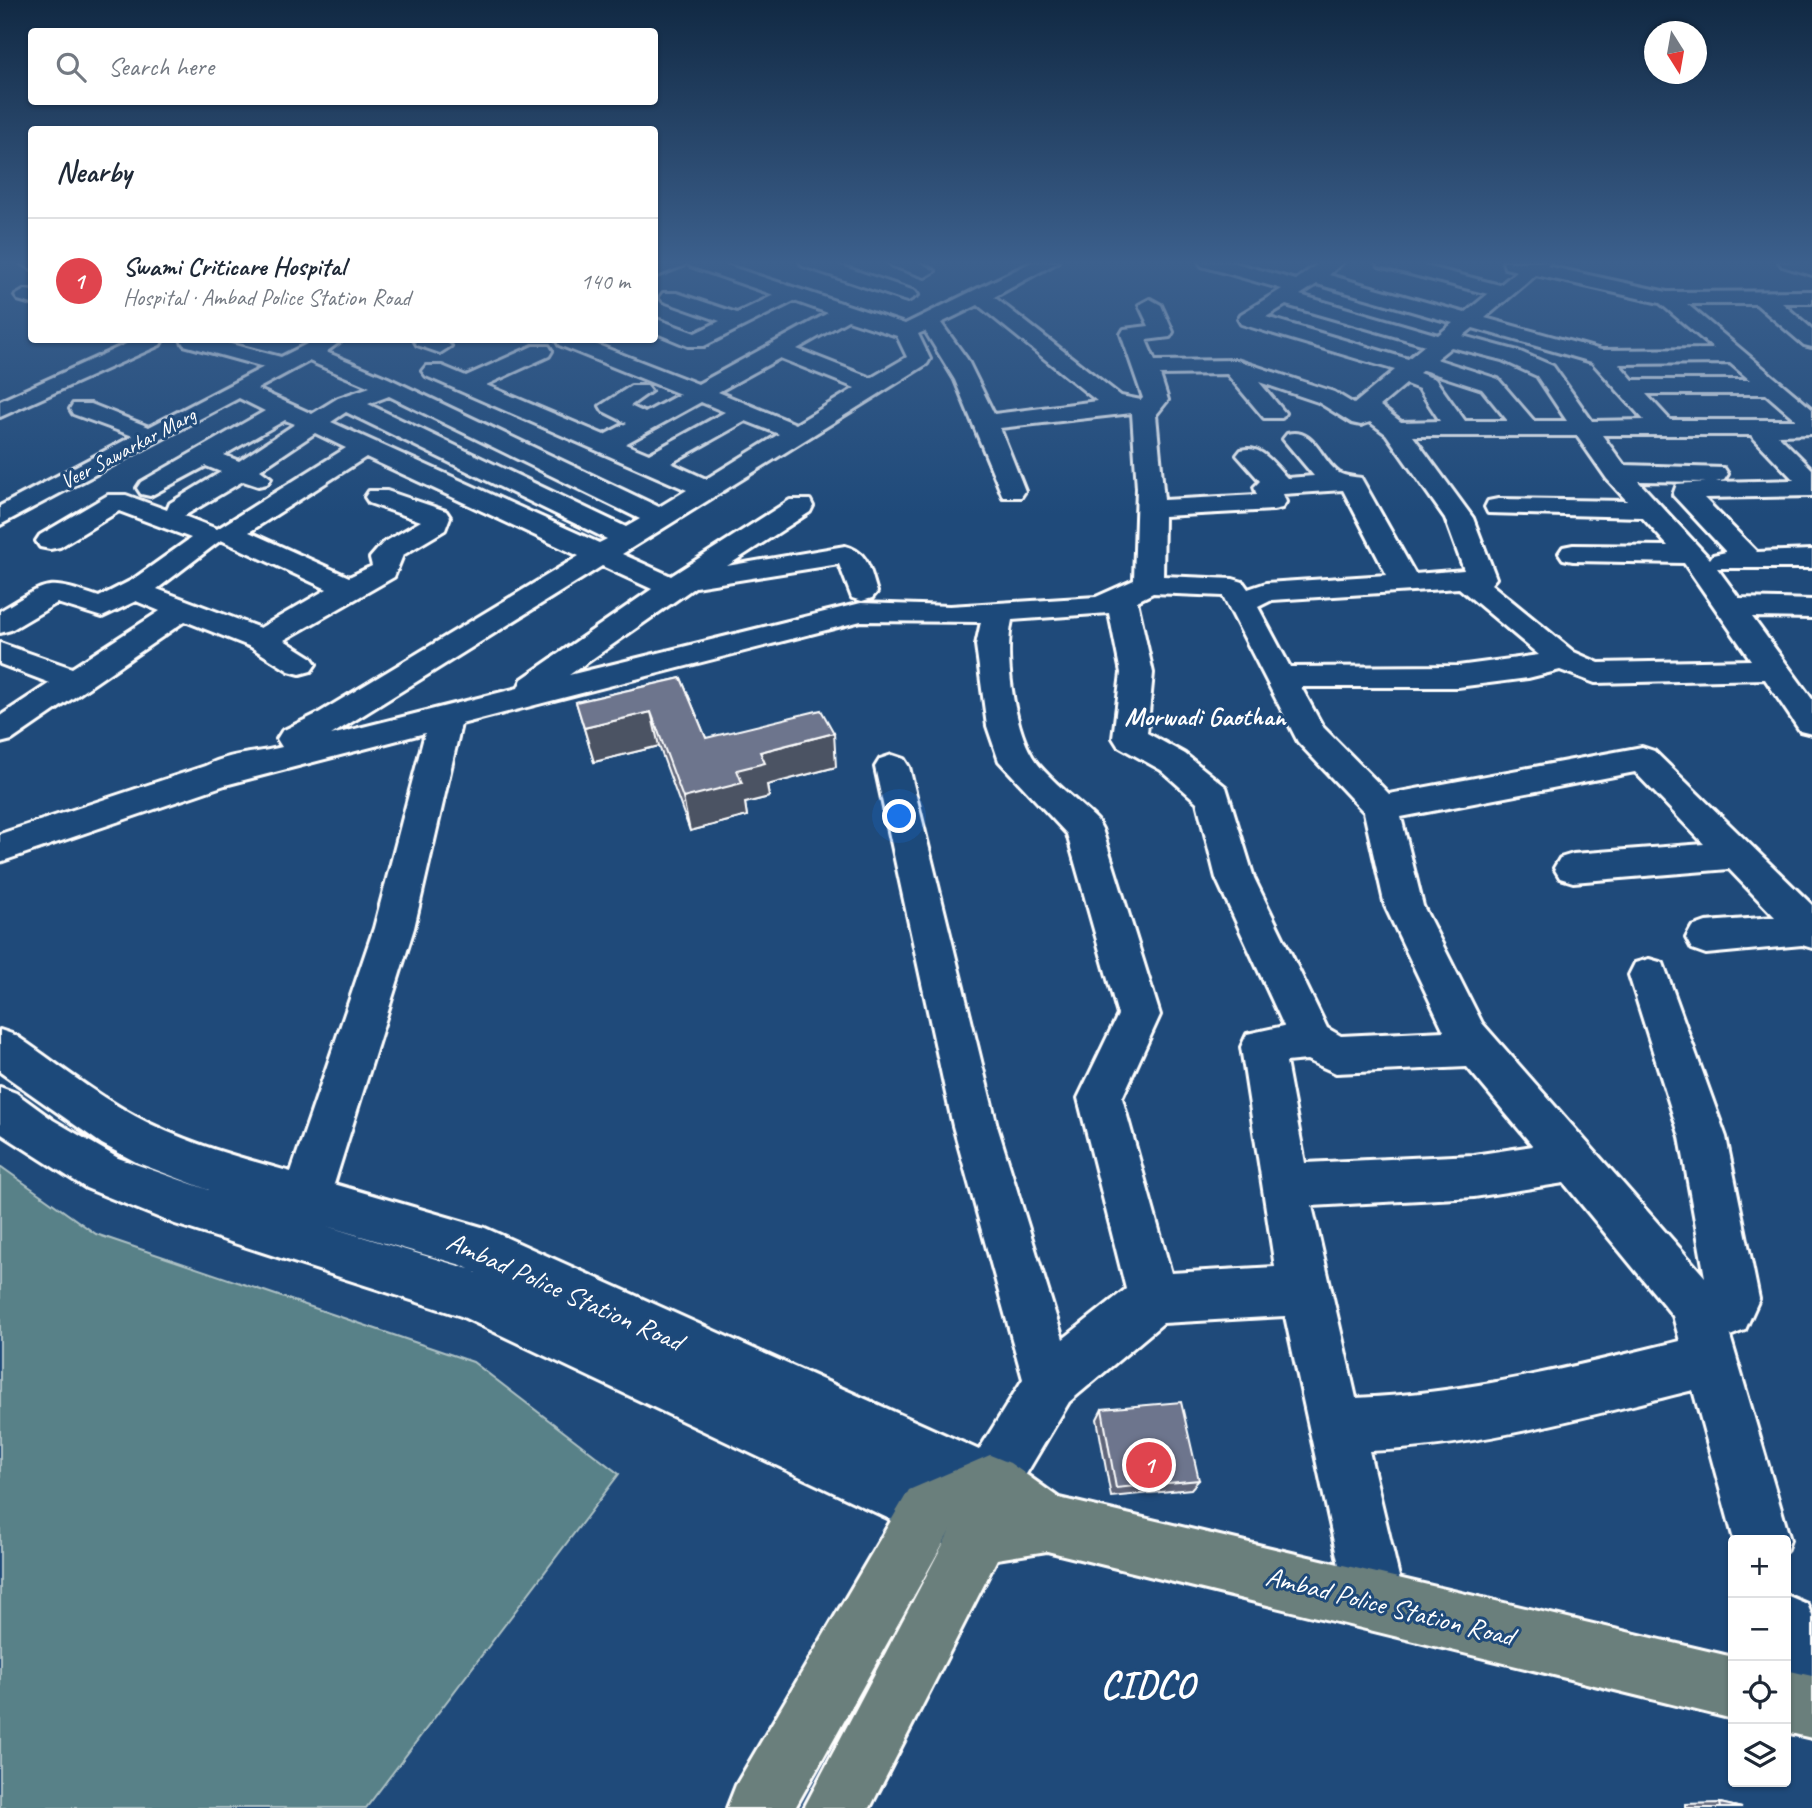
<!DOCTYPE html>
<html lang="en">
<head>
<meta charset="utf-8">
<style>
	:root { --surface:#fff; --page:#f2f2f3; --text:#1f2937; --muted:#747a83; --line:#e0e1e3; --accent:#845c67 }
	body { margin:0; font-family:Caveat,sans-serif; background:var(--page); color:var(--text) }
	.controls { position:absolute; right:21px; bottom:21px; display:grid; overflow:hidden; border-radius:7px; box-shadow:0 2px 5px #0004 }
	.controls button { width:63px; height:63px; display:grid; place-items:center; padding:0; border:0; border-bottom:2px solid var(--line); background:var(--surface); color:var(--text); font:35px sans-serif }
	.compass { position:absolute; left:1644px; top:21px; width:63px; height:63px; border-radius:50%; background:var(--surface); box-shadow:0 2px 5px #0004; rotate:169deg }
	.you { position:absolute; left:900px; top:817px; width:24px; height:24px; margin:-18px; border:5px solid #fff; border-radius:50%; background:#1a73e8; box-shadow:0 0 0 10px #1a73e833 }
	.badge { display:grid; place-items:center; width:46px; height:46px; border-radius:50%; background:var(--accent); color:#fff; font-size:23px; font-weight:700 }
	.pin { position:absolute; translate:-50% -50%; border:4px solid #fff; box-shadow:0 2px 7px #0006 }
	.list { margin:0; padding:0; list-style:none }
	h2 { display:flex; justify-content:space-between; align-items:center; height:91px; margin:0; padding:0 28px; font-size:30px }
	h2 small { font-size:23px; font-weight:400; color:var(--muted) }
	.list li { display:grid; grid-template-columns:46px 1fr auto; gap:21px; align-items:center; box-sizing:border-box; height:126px; padding:0 28px; border-top:2px solid var(--line) }
	.list b { display:block; font-size:26px; white-space:nowrap }
	.list p { margin:0; font-size:23px; white-space:nowrap; color:var(--muted) }
	.list em { font-size:23px; font-style:normal; color:var(--muted) }
	.icon { flex:none; width:38px; height:38px; fill:none; stroke:currentColor; stroke-width:2; stroke-linecap:round; stroke-linejoin:round }
	.map { position:relative; flex:none; width:1812px; height:1808px; overflow:hidden }
	.search { position:absolute; background:var(--surface); box-shadow:0 2px 5px #0004; left:28px; top:28px; width:630px; height:77px; display:flex; align-items:center; gap:18px; box-sizing:border-box; padding:0 24px; border-radius:7px; color:var(--muted); font-size:26px }
	.panel { position:absolute; background:var(--surface); box-shadow:0 2px 5px #0004; left:28px; top:126px; width:630px; height:217px; border-radius:7px }
	.map>svg:first-child { display:block }
	.green { fill:#598188; stroke:#acc0c4; stroke-width:2 }
	.lines { fill:none; stroke-linecap:round; stroke-linejoin:round }
	.minor-casing { stroke:#fff; stroke-width:6 }
	.major-casing { stroke:#fff; stroke-width:6 }
	.minor { fill:#1f4a7a; fill-rule:evenodd }
	.major { fill:#6b7f7c; fill-rule:evenodd }
	.wall { fill:#5e6579; stroke:#fff; stroke-width:2 }
	.shaded-wall { fill:#4c5263; stroke:#fff; stroke-width:2 }
	.building { fill:#6d758d; stroke:#fff; stroke-width:2 }
	.labels { text-anchor:middle; dominant-baseline:central; stroke-width:6; stroke-linejoin:round; paint-order:stroke }
	.far-street-label { font-size:21px; fill:#fff; stroke:#1f4a7a }
	.neighbourhood-label { font-size:26px; font-weight:bold; fill:#fff; stroke:#1f4a7a }
	.near-street-label { font-size:28px; fill:#fff; stroke:#1f4a7a }
	.near-district-label { font-size:38px; font-weight:bold; fill:#fff; stroke:#1f4a7a }
</style>
</head>
<body>
<div class="map">
<svg width="1812" height="1808" viewBox="0 0 1812 1808">
	<rect width="100%" height="100%" fill="#1f4a7a"/>
	<filter id="ink" filterUnits="userSpaceOnUse"><feTurbulence type="fractalNoise" baseFrequency=".0143" numOctaves="2"/><feDisplacementMap in="SourceGraphic" scale="14" xChannelSelector="R" yChannelSelector="G"/><feConvolveMatrix kernelMatrix="1 2 1 2 8 2 1 2 1" color-interpolation-filters="sRGB"/></filter>
	<g filter="url(#ink)">
		<path class="green" d="M 0,1166 L 96,1234 L 473,1362 L 619,1474 L 366,1808 L 0,1808 Z"/>
		<g class="lines">
			<defs>
				<g id="minor">
					<path d="M 19,262 L 32,262 L 32,269 Z"/>
					<path d="M 658,262 L 686,262 L 683,266 L 654,277 L 654,264 Z"/>
					<path d="M 687,262 L 717,262 L 905,324 L 1032,262 L 1058,262 L 994,297 L 1121,396 L 1141,400 L 1143,398 L 1121,334 L 1124,329 L 1149,326 L 1139,305 L 1150,299 L 1161,305 L 1173,332 L 1170,337 L 1146,340 L 1155,361 L 1237,360 L 1334,392 L 1354,404 L 1395,370 L 1241,324 L 1238,319 L 1241,314 L 1282,289 L 1202,266 L 1199,262 L 1232,262 L 1296,280 L 1320,262 L 1343,262 L 1329,275 L 1465,313 L 1488,294 L 1379,266 L 1376,262 L 1410,262 L 1500,285 L 1517,271 L 1505,268 L 1503,262 L 1550,262 L 1547,266 L 1667,292 L 1812,291 L 1812,303 L 1782,303 L 1812,329 L 1812,347 L 1804,345 L 1756,304 L 1687,304 L 1812,409 L 1812,434 L 1778,435 L 1812,469 L 1812,496 L 1704,498 L 1757,552 L 1812,550 L 1812,568 L 1717,568 L 1739,598 L 1812,600 L 1812,618 L 1752,617 L 1812,699 L 1812,734 L 1800,731 L 1765,679 L 1595,683 L 1560,670 L 1528,678 L 1458,687 L 1301,687 L 1323,727 L 1389,794 L 1642,747 L 1654,751 L 1812,905 L 1812,948 L 1802,945 L 1706,954 L 1692,949 L 1686,938 L 1692,927 L 1706,922 L 1775,917 L 1729,869 L 1573,882 L 1560,878 L 1554,868 L 1560,858 L 1573,854 L 1704,844 L 1635,772 L 1401,817 L 1423,906 L 1482,1023 L 1705,1277 L 1680,1137 L 1629,975 L 1635,963 L 1649,959 L 1663,963 L 1726,1137 L 1759,1299 L 1745,1330 L 1730,1336 L 1790,1540 L 1786,1551 L 1786,1540 L 1734,1540 L 1693,1390 C 1587,1416 1479,1447 1369,1451 L 1405,1602 L 1397,1623 L 1376,1631 L 1355,1623 L 1347,1602 L 1285,1316 L 1163,1323 L 1069,1402 L 1016,1491 L 1005,1528 L 985,1536 L 974,1532 L 971,1540 L 951,1548 L 461,1316 L 175,1224 L 86,1188 L 0,1133 L 0,1087 L 16,1093 L 53,1120 L 118,1158 L 209,1190 L 138,1163 L 102,1144 L 0,1072 L 0,1030 L 15,1035 C 55,1062 93,1093 135,1116 C 184,1143 238,1157 291,1172 L 374,928 L 425,733 L 225,785 L 0,862 L 0,834 L 205,766 C 234,752 251,755 282,747 L 277,739 L 282,731 L 317,714 L 579,556 L 366,457 L 249,532 L 349,577 L 372,566 L 370,558 L 383,543 L 421,521 L 369,503 L 365,497 L 369,491 L 387,491 L 446,511 L 450,517 L 445,530 L 403,555 L 394,577 L 284,640 L 311,657 L 316,664 L 311,671 L 300,674 L 289,671 L 251,647 L 185,621 L 12,740 L 0,743 L 0,716 L 50,683 L 0,664 L 0,643 L 72,668 L 160,611 L 136,601 L 102,617 L 57,603 L 11,630 L 0,633 L 0,611 C 50,582 43,579 99,597 L 132,580 L 191,538 L 119,511 L 60,547 L 50,549 L 40,547 L 36,541 L 40,535 L 108,495 L 126,495 L 167,510 L 170,503 L 221,472 L 206,466 L 150,496 L 141,494 L 137,488 L 141,482 L 265,411 L 239,398 L 0,525 L 0,506 L 133,436 L 73,414 L 70,409 L 73,404 L 91,404 L 149,427 L 264,367 L 184,345 L 181,340 L 215,340 L 281,357 L 315,340 L 342,340 L 326,352 L 388,378 L 659,507 L 687,490 L 426,376 L 422,371 L 426,366 L 442,366 L 466,376 L 533,346 L 549,346 L 552,351 L 549,356 L 486,385 L 604,435 L 627,423 L 603,411 L 600,406 L 631,386 L 647,386 L 651,391 L 630,406 L 645,413 L 680,394 L 559,345 L 556,340 L 585,340 L 698,384 L 828,313 L 794,301 L 704,346 L 688,346 L 654,332 L 654,318 L 695,333 L 720,321 L 663,301 L 660,297 L 663,293 L 677,293 L 737,313 L 774,295 L 690,266 ZM 1536,275 L 1660,303 L 1714,349 L 1601,350 L 1485,318 ZM 1317,284 L 1453,323 L 1438,335 L 1300,295 ZM 978,305 L 1097,401 L 994,414 L 967,359 L 941,323 ZM 1286,305 L 1425,345 L 1408,359 L 1266,317 ZM 848,320 L 897,336 L 907,357 L 871,378 L 797,349 ZM 1473,328 L 1592,362 L 1644,420 L 1592,421 L 1553,366 L 1518,351 L 1463,336 ZM 925,331 L 955,380 L 1003,497 L 1021,497 L 1025,491 L 1000,428 L 1132,413 L 1137,488 L 1134,580 L 1096,597 L 950,606 L 861,603 L 569,675 L 695,587 L 839,564 L 852,598 L 862,601 L 872,598 L 877,592 C 870,571 869,552 845,546 L 727,566 L 810,512 L 813,506 L 810,500 L 790,500 L 671,576 L 622,554 L 927,364 L 930,359 L 918,334 ZM 1451,347 L 1502,360 L 1537,376 L 1567,421 L 1534,421 L 1498,379 L 1436,359 ZM 780,358 L 855,388 L 796,424 L 718,392 ZM 309,361 L 370,387 L 338,398 L 312,414 L 257,389 ZM 1730,363 L 1750,380 L 1633,380 L 1619,364 ZM 1423,370 L 1482,389 L 1508,421 L 1465,421 L 1435,379 L 1419,373 ZM 1227,374 L 1264,418 L 1282,418 L 1285,413 L 1259,382 L 1318,402 L 1352,423 L 1361,425 L 1370,422 L 1386,434 L 1445,518 L 1464,570 L 1415,574 L 1361,478 C 1355,477 1344,476 1339,473 C 1320,460 1315,427 1287,434 L 1283,439 L 1314,476 L 1287,478 C 1273,464 1262,444 1241,450 L 1237,455 L 1260,481 L 1254,487 L 1257,495 L 1164,500 L 1156,415 L 1168,400 L 1160,375 ZM 1406,384 L 1419,389 L 1440,421 L 1401,422 L 1380,406 ZM 1646,394 L 1766,394 L 1796,420 L 1670,420 ZM 389,396 L 640,519 L 626,527 L 368,404 ZM 701,402 L 725,412 L 649,454 L 625,444 ZM 346,412 L 607,539 L 599,543 L 331,422 ZM 285,420 L 295,424 L 239,461 L 224,455 ZM 746,421 L 779,434 L 706,479 L 671,463 ZM 315,433 L 346,448 L 217,529 L 184,516 L 243,481 L 258,486 L 267,484 L 271,478 L 260,470 ZM 1602,435 L 1751,435 L 1794,480 L 1716,482 L 1724,480 L 1728,474 L 1724,468 L 1624,465 ZM 1413,436 L 1577,436 L 1607,479 L 1627,501 L 1498,499 L 1488,501 L 1485,507 L 1488,513 L 1642,517 L 1668,546 L 1573,545 L 1563,547 L 1559,553 L 1563,559 L 1573,561 L 1684,563 L 1751,660 L 1599,663 L 1574,652 L 1491,584 L 1496,578 L 1473,518 ZM 1638,481 L 1706,482 L 1677,484 L 1673,495 L 1726,552 L 1713,555 L 1710,559 ZM 1343,490 L 1387,575 L 1266,583 L 1248,589 L 1243,582 L 1233,579 L 1163,576 L 1164,516 L 1273,510 L 1282,508 L 1286,502 L 1283,494 ZM 221,540 L 327,589 L 260,628 L 157,589 ZM 602,566 L 652,589 L 522,679 L 518,688 L 331,735 ZM 1459,588 L 1539,655 L 1458,666 L 1290,667 L 1258,607 L 1272,600 ZM 1153,593 L 1223,596 L 1298,742 L 1364,812 L 1385,906 L 1444,1031 L 1341,1036 L 1327,1028 L 1254,878 L 1226,787 L 1185,754 L 1147,733 L 1153,673 L 1137,601 ZM 1109,613 L 1121,673 L 1113,738 L 1118,746 L 1161,770 L 1197,802 L 1216,878 L 1284,1026 L 1247,1034 L 1241,1047 L 1275,1267 L 1171,1273 L 1122,1098 L 1160,1015 L 1102,829 L 1097,820 C 1081,804 1040,772 1031,754 C 1013,722 1004,655 1012,620 ZM 861,621 L 981,622 L 976,645 L 987,726 L 999,761 L 1067,834 L 1118,1015 L 1078,1098 L 1126,1289 L 1063,1339 L 997,1126 L 909,767 L 904,759 L 892,755 L 880,759 L 875,767 L 953,1126 L 1023,1379 L 979,1450 L 485,1228 L 334,1184 L 414,928 L 461,724 ZM 1307,1060 L 1336,1073 L 1467,1067 L 1533,1146 L 1474,1155 L 1305,1163 L 1286,1062 ZM 1564,1183 L 1673,1316 L 1680,1341 C 1573,1367 1466,1394 1356,1398 L 1312,1206 L 1474,1197 ZM 326,1226 L 461,1265 L 477,1273 L 469,1269 Z"/>
					<path d="M 800,262 L 830,262 L 915,291 L 918,295 L 908,301 L 901,299 L 803,266 Z"/>
					<path d="M 889,262 L 919,262 L 935,271 L 925,277 L 892,266 Z"/>
					<path d="M 1779,262 L 1812,263 L 1812,275 L 1782,266 Z"/>
					<path d="M 25,290 L 32,291 L 32,304 L 18,300 L 15,296 Z"/>
					<path d="M 135,340 L 163,340 L 160,345 L 0,417 L 0,401 Z"/>
					<path d="M 414,340 L 443,340 L 451,346 L 440,353 L 417,345 Z"/>
					<path d="M 1786,1595 L 1807,1604 L 1812,1616 L 1812,1736 L 1809,1737 L 1786,1724 Z"/>
				</g>
				<g id="major">
					<path d="M 990,1455 L 1010,1463 L 1059,1498 L 1733,1657 L 1733,1719 L 1047,1551 L 997,1559 L 870,1808 L 804,1808 L 951,1529 L 795,1808 L 727,1808 L 736,1785 L 909,1490 Z"/>
					<path d="M 1786,1670 L 1812,1676 L 1812,1738 L 1786,1732 Z"/>
				</g>
			</defs>
			<use href="#minor" class="minor-casing"/>
			<use href="#major" class="major-casing"/>
			<use href="#minor" class="minor"/>
			<use href="#major" class="major"/>
		</g>
		<g class="wall">
			<path d="M 681,678 L 706,738 L 836,767 L 767,785 L 769,797 L 745,803 L 747,816 L 690,831 L 659,746 L 594,762 L 576,702 Z"/>
			<path d="M 1102,1409 L 1199,1480 L 1191,1489 L 1111,1497 L 1097,1419 Z"/>
			<path d="M 1720,1803 L 1742,1808 L 1685,1808 L 1685,1804 Z"/>
		</g>
		<g class="shaded-wall">
			<path d="M 651,712 L 659,746 L 594,762 L 584,728 Z"/>
			<path d="M 834,733 L 836,767 L 767,785 L 769,797 L 745,803 L 747,816 L 690,831 L 683,798 L 760,752 Z"/>
		</g>
		<g class="building">
			<path d="M 681,678 L 706,738 L 821,710 L 834,733 L 760,752 L 765,763 L 737,770 L 742,783 L 683,798 L 651,712 L 584,728 L 576,702 Z"/>
			<path d="M 1181,1402 L 1199,1480 L 1116,1488 L 1102,1409 Z"/>
			<path d="M 1720,1803 L 1742,1808 L 1721,1808 Z"/>
		</g>
	</g>
	<linearGradient id="sky" x2="0" y2="1"><stop stop-color="#112943"/><stop offset="0.51" stop-color="#3c608d"/><stop offset="1" stop-color="#3c608d" stop-opacity="0"/></linearGradient>
	<rect width="1812" height="515" fill="url(#sky)"/>
	<g class="labels">
		<g class="far-street-label">
			<text transform="translate(128 448) rotate(-28)">Veer Sawarkar Marg</text>
		</g>
		<g class="neighbourhood-label">
			<text x="1205" y="716">Morwadi Gaothan</text>
		</g>
		<g class="near-street-label">
			<text transform="translate(565 1291) rotate(24)">Ambad Police Station Road</text>
			<text transform="translate(1390 1606) rotate(14)">Ambad Police Station Road</text>
		</g>
		<g class="near-district-label">
			<text x="1147" y="1685">CIDCO</text>
		</g>
	</g>
</svg>
<div class="controls">
<button>+</button>
<button>−</button>
<button><svg class="icon" aria-label="locate" viewBox="0 0 24 24"><circle cx="12" cy="12" r="6"/><path d="M12 2v4M12 18v4M2 12h4M18 12h4"/></svg></button>
<button><svg class="icon" aria-label="layers" viewBox="0 0 24 24"><path d="M12 4l9 5-9 5-9-5zM3 14l9 5 9-5"/></svg></button>
</div>
<svg class="compass" viewBox="-18 -18 36 36"><path d="M0-13l5 13h-10z" fill="#e53935"/><path d="M0 13l5-13h-10z" fill="#747a83"/></svg>
<div class="you"></div>
<div class="pin badge" style="left:1149px;top:1465px;background:#e0444e">1</div>
<div class="search"><svg class="icon" aria-label="search" viewBox="0 0 24 24"><circle cx="10" cy="10" r="6"/><path d="M15 15l6 6"/></svg>Search here</div>
<section class="panel">
<h2>Nearby<small></small></h2>
<ul class="list">
<li><span class="badge" style="background:#e0444e">1</span><div><b>Swami Criticare Hospital</b><p>Hospital · Ambad Police Station Road</p></div><em>140 m</em></li>
</ul>
</section>
</div>
</body>
</html>
